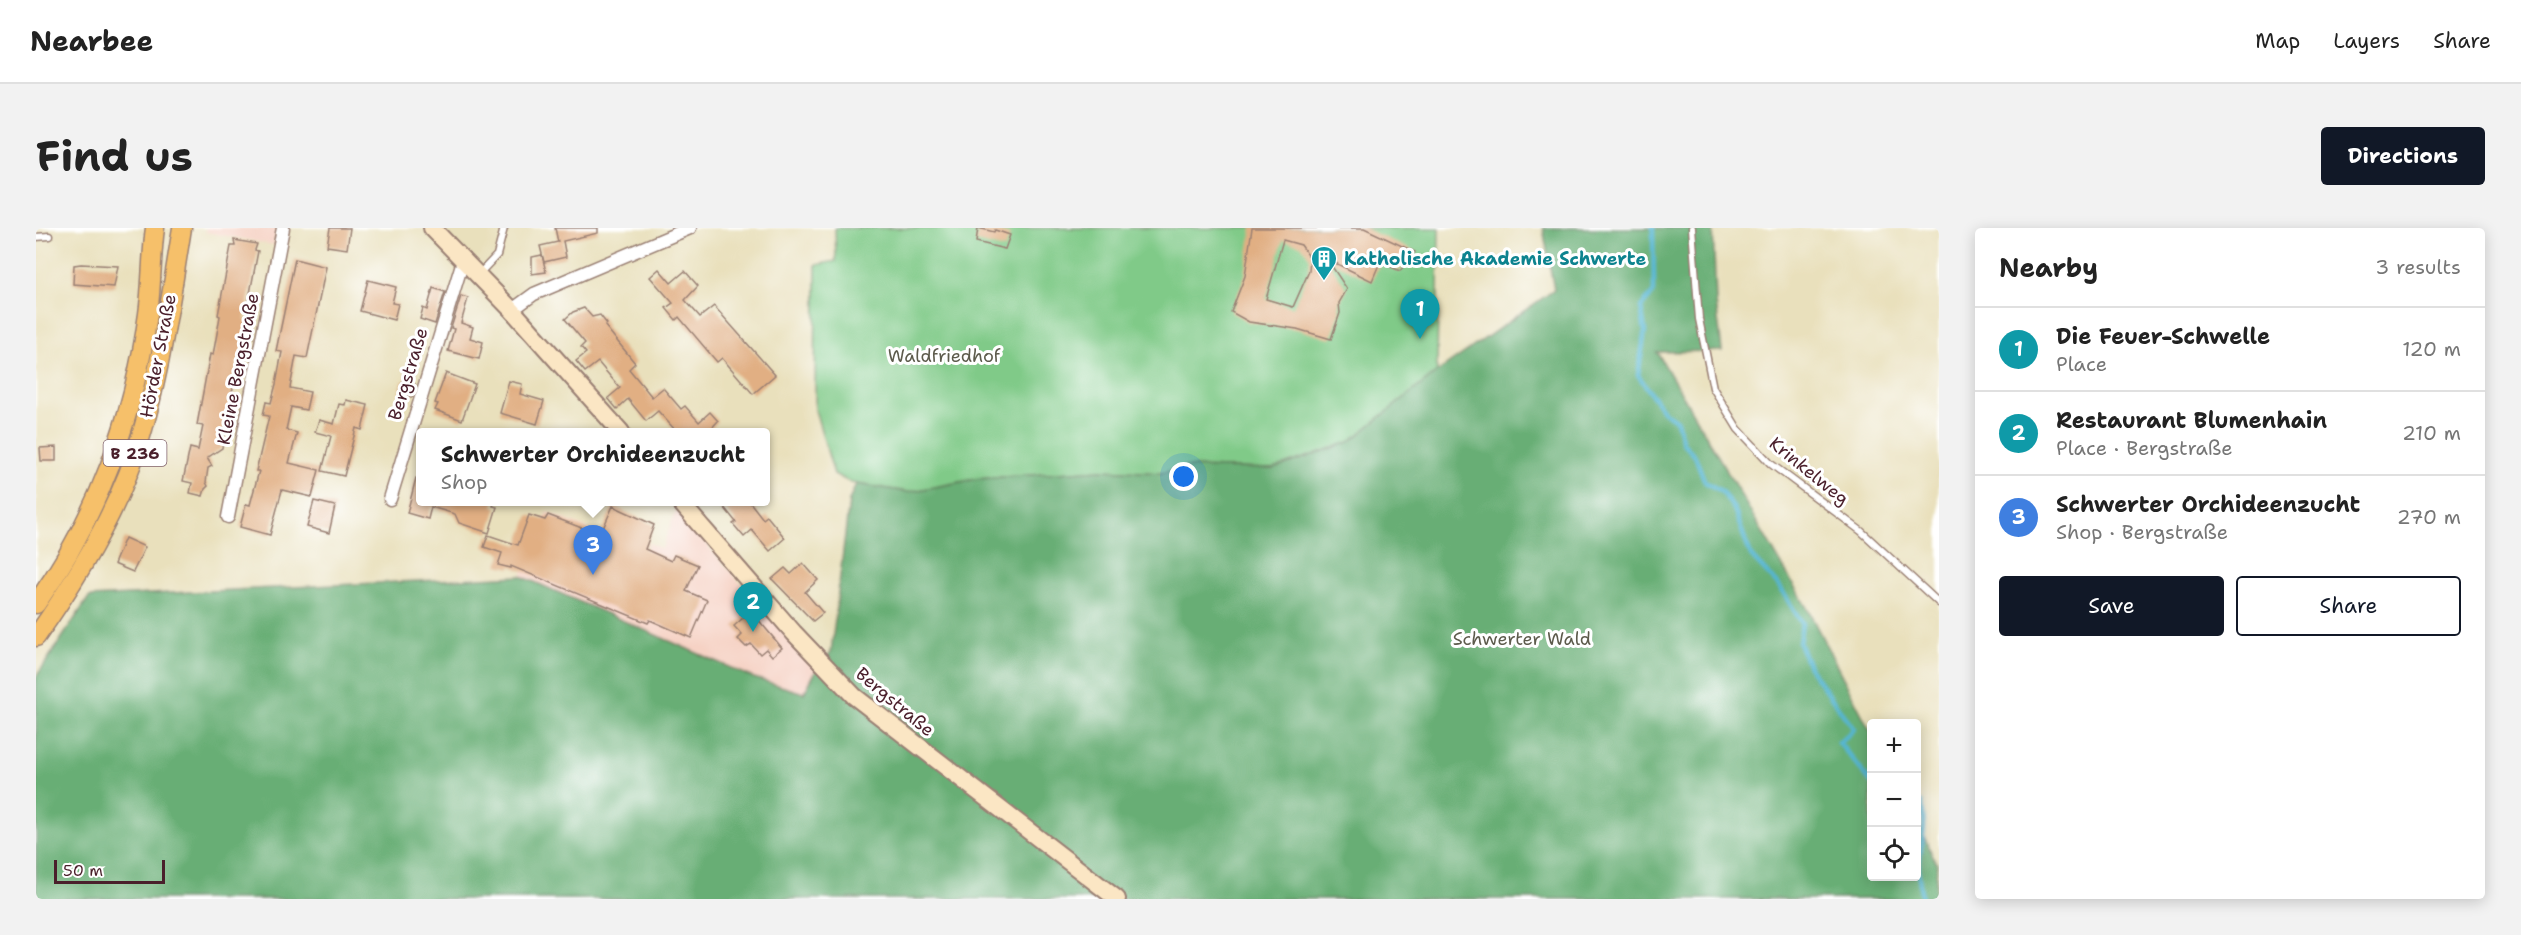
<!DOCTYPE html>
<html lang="en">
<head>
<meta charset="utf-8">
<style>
	:root { --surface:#fff; --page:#f2f2f2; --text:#222; --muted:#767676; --line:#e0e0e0; --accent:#111827 }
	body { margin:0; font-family:"Shantell Sans",sans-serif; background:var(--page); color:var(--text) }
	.controls { position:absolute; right:18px; bottom:18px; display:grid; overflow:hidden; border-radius:6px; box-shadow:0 3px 15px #0003 }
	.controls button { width:54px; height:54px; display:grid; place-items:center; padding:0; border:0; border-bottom:2px solid var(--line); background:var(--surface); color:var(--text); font:30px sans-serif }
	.scale { position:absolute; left:18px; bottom:15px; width:111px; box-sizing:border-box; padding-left:6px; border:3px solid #4a1f2b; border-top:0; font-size:16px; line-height:21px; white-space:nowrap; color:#4a1f2b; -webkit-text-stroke:4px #fff; paint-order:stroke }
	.you { position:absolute; left:1148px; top:249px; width:21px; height:21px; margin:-15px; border:4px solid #fff; border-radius:50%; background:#1a73e8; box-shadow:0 0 0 9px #1a73e833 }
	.badge { display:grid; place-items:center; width:39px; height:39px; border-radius:50%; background:var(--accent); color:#fff; font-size:20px; font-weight:700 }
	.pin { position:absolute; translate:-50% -50px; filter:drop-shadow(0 2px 3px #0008) }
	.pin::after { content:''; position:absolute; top:32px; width:21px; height:18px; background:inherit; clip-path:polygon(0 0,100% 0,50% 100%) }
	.popup { position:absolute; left:380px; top:200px; width:354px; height:78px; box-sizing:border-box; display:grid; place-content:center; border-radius:6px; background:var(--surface); filter:drop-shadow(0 2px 4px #0005); font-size:20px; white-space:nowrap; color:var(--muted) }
	.popup b { font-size:22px; color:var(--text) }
	.popup::after { content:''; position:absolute; left:50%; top:100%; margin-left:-12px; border:12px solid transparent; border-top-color:var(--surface) }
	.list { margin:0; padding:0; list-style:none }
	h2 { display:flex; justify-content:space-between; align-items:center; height:78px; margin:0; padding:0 24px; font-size:26px }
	h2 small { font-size:20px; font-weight:400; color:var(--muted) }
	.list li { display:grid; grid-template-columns:39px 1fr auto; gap:18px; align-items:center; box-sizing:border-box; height:84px; padding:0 24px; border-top:2px solid var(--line) }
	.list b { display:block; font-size:22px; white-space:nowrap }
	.list p { margin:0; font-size:20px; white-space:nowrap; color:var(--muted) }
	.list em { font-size:20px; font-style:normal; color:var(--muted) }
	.actions { display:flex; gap:12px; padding:18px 24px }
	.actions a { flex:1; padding:14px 0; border:2px solid var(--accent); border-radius:6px; text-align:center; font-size:21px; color:var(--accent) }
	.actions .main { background:var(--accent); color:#fff }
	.icon { flex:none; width:33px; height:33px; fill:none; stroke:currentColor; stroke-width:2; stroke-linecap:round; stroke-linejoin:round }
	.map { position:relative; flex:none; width:1903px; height:671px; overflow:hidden; border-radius:6px }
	header { display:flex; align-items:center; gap:36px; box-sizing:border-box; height:84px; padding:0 30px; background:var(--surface); border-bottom:2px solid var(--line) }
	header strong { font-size:28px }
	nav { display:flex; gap:33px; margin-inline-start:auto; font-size:21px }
	.intro { display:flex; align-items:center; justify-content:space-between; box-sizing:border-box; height:144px; padding:0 36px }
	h1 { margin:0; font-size:42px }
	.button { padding:15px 27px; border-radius:6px; background:var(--accent); color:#fff; font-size:21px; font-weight:700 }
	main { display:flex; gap:36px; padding:0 36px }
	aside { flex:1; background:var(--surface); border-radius:6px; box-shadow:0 3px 15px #0003 }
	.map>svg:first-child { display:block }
	.built { fill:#f6d2c4 }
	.green { fill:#80ca88; stroke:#65745a; stroke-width:1.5 }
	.forest { fill:#68ae74; stroke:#596650; stroke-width:1.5 }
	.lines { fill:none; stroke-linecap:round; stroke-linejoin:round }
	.stream { stroke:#55b6d3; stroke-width:4.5 }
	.building { fill:#e1af83; fill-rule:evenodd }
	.service-casing { stroke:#9a8074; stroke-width:9 }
	.minor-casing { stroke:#9a8074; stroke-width:15 }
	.secondary-casing { stroke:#9a8074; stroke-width:20 }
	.primary-casing { stroke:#9a8074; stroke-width:21 }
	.service { stroke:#fff; stroke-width:6 }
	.minor { stroke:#fff; stroke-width:12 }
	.secondary { stroke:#fbe6c4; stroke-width:16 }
	.primary { stroke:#f6c06b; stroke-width:18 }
	.labels { text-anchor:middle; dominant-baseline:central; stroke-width:6; stroke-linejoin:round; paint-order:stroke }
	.shield { fill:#fff; stroke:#80626b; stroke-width:1.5 }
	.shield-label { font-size:16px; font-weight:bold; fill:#4a1f2b }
	.culture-label { font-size:18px; font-weight:bold; fill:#0d838f; stroke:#fff; text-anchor:start }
	.street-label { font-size:18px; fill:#4a1f2b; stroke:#fff }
	.park-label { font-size:18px; fill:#5d5b4c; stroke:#fff }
</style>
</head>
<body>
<header>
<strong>Nearbee</strong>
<nav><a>Map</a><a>Layers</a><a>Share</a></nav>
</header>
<div class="intro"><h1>Find us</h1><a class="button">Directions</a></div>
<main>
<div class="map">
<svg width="1903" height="671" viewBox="0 0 1903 671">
	<rect width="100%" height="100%" fill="#fff"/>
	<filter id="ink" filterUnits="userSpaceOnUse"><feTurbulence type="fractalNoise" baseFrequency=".0167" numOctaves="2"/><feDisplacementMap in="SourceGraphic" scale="12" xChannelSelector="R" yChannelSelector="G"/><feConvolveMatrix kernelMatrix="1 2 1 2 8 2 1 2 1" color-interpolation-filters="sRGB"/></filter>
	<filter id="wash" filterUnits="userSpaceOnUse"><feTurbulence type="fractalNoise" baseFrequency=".008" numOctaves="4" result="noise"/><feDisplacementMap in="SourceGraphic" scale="24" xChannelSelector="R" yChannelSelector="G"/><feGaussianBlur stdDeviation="1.35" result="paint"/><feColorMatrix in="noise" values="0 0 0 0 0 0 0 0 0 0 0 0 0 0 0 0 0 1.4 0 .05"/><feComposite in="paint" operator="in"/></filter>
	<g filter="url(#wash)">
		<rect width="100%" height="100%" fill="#e9e0bc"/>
		<g class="built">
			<path d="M 170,0 L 241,0 L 238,17 L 169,4 Z"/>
			<path d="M 640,282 L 781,441 L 768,465 L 718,450 L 485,348 L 511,284 L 609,324 L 613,315 L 626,321 Z"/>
		</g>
		<path class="green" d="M 799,0 L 1403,0 L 1401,144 L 1313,214 L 1237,241 L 1151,239 L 1126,245 L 1065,242 L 940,251 L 872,264 L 815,255 L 798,246 L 779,182 L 780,37 L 800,33 Z"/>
		<path class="forest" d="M 1507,0 L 1677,0 L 1680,74 L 1686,123 L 1621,124 L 1771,380 L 1835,504 L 1836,648 L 1880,648 L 1881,595 L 1901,636 L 1899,671 L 0,671 L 0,449 L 53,369 L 485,348 L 718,450 L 768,465 L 781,441 L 795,424 L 813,273 L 820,256 L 872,264 L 940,251 L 1065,242 L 1126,245 L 1150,239 L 1237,241 L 1313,214 L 1401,144 L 1518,62 Z"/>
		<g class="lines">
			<g class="stream">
				<path d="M 1617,0 L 1618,64 L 1605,79 L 1609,103 L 1602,147 L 1628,184 L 1641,193 L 1647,215 L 1659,228 L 1669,254 L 1685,263 L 1698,281 L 1715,328 L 1743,358 L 1766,395 L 1763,415 L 1774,441 L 1818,501 L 1803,515 L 1836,555"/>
				<path d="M 1880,573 L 1886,575 L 1888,599 L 1882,643 L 1886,671"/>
			</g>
		</g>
		<g id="blocks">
			<g class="building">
				<path d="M 294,0 L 314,0 L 311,21 L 291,18 Z"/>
				<path d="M 519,0 L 562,0 L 562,5 L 527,13 L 530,29 L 508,34 L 504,18 L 522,14 Z"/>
				<path d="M 942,0 L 958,4 L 959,2 L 974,7 L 969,21 L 940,14 Z"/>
				<path d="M 1216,0 L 1328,0 L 1379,24 L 1364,43 L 1344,34 L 1336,53 L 1291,31 L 1311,61 L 1303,75 L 1304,85 L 1295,111 L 1261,101 L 1213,94 L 1195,84 L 1209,48 ZM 1247,12 L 1265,17 L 1274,30 L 1273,43 L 1257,79 L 1230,71 Z"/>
				<path d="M 198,12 L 221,16 L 219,22 L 222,23 L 209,92 L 217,94 L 209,133 L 202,132 L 186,220 L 171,230 L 176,238 L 172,240 L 170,254 L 172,258 L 169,261 L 167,268 L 154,265 L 156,255 L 147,253 L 154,220 L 162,222 L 167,198 L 161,197 L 174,126 L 177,127 L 182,100 L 184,88 L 182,87 L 195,18 L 199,18 Z"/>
				<path d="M 506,27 L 510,44 L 496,46 L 496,29 Z"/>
				<path d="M 259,31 L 290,39 L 271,130 L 260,128 L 254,160 L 274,164 L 270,182 L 255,179 L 250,202 L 261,205 L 253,235 L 283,242 L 276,269 L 246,262 L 234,307 L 204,299 L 210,276 L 214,277 L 223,243 L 220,243 L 233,188 L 227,187 L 230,174 L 235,175 L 240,156 L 246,124 L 240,123 Z"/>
				<path d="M 45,36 L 82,38 L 78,59 L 37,56 L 38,37 Z"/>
				<path d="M 623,41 L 635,55 L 649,43 L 662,58 L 649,72 L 664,89 L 678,78 L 739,147 L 717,166 L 686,130 L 681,134 L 643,89 L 640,92 L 630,80 L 637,75 L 614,49 Z"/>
				<path d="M 332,52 L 360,59 L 356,75 L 362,76 L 358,92 L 324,83 Z"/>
				<path d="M 397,60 L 409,64 L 399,96 L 384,91 L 387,80 L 391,82 Z"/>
				<path d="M 425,68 L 432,70 L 425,95 L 437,99 L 434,110 L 447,114 L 443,131 L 412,123 L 418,101 L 415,100 Z"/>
				<path d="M 548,80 L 556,89 L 564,87 L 571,96 L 569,98 L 599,135 L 593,141 L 616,169 L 627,160 L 645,181 L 649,178 L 663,194 L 674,184 L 682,193 L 672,204 L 641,204 L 622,183 L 610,193 L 592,171 L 581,181 L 572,170 L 584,160 L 562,134 L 549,144 L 540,133 L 550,125 L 545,119 L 549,115 L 529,91 L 537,84 Z"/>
				<path d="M 410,145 L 439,156 L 426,192 L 399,182 L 402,176 L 399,175 Z"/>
				<path d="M 367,153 L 379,156 L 376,169 L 363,166 Z"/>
				<path d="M 473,153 L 486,156 L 484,166 L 508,173 L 501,196 L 464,185 Z"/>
				<path d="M 310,172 L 332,177 L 326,202 L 320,200 L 308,248 L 286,243 L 295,208 L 279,204 L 283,192 L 298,196 L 303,176 L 309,177 Z"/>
				<path d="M 20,219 L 20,233 L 5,233 L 4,220 Z"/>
				<path d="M 380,250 L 384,250 L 384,273 L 459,273 L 457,278 L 461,279 L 453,305 L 423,295 L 419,286 L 395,279 L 392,291 L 371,285 Z"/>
				<path d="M 278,273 L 299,278 L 293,305 L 271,299 Z"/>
				<path d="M 683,273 L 713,273 L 727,291 L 731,288 L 749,310 L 734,323 L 716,302 L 708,309 L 697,296 L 700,294 Z"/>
				<path d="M 577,278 L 618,297 L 609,321 L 635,333 L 638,327 L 662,337 L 650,363 L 671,372 L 655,410 L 614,392 L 612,395 L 475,338 L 475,340 L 462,337 L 466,325 L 448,319 L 452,307 L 482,317 L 493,287 L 509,292 L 512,287 L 564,307 Z"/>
				<path d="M 89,310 L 109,319 L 97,344 L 78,336 Z"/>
				<path d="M 767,335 L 782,352 L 769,364 L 787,385 L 777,393 L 736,351 L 749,340 L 755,346 Z"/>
				<path d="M 715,383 L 746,420 L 736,428 L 730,421 L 724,426 L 715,416 L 710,419 L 702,411 L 706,407 L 698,398 Z"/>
			</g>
		</g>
	</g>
	<g filter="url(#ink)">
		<use href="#blocks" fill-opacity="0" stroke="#9a8074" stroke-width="1.5"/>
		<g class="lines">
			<defs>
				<g id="service">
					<path d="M 1656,0 L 1663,91 L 1677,160 L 1702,201 L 1735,236 L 1825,303 L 1903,375"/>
					<path d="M 0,9 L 13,8"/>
					<path d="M 443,46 L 461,27 L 468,0"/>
				</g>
				<g id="minor">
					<path d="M 476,82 L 498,66 L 654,0"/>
					<path d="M 354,271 L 425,39 L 430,33"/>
					<path d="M 192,289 L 247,0"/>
				</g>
				<g id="secondary">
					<path d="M 396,0 L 476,82 L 585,204"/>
					<path d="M 644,274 L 758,405 L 818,468 L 1081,671"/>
				</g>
				<g id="primary">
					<path d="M 0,376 C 61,291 98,189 112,86 C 116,58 115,29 119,0"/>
					<path d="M 0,409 C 36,358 69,304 92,246 C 121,172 133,79 146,0"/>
				</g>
			</defs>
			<use href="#service" class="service-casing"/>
			<use href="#minor" class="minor-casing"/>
			<use href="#secondary" class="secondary-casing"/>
			<use href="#primary" class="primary-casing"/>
			<use href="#service" class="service"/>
			<use href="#minor" class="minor"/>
			<use href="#secondary" class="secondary"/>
			<use href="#primary" class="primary"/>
		</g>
	</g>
	<defs>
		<symbol id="building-pin" viewBox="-11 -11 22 30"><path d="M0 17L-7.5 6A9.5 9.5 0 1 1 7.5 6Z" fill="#0f9aa8" stroke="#fff"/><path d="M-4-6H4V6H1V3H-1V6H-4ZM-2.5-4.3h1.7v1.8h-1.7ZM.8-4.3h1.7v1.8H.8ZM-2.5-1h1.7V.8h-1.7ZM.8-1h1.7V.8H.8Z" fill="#fff"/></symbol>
	</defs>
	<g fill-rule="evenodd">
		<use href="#building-pin" x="1273" y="16" width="30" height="40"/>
	</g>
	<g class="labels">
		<rect class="shield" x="67.5" y="212" width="63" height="26" rx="4.5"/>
		<g class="shield-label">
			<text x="99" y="225">B 236</text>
		</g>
		<g class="culture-label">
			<text x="1308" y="31">Katholische Akademie Schwerte</text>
		</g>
		<g class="street-label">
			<text transform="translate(122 128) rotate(-79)">Hörder Straße</text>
			<text transform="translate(202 141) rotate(-79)">Kleine Bergstraße</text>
			<text transform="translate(372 146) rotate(-73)">Bergstraße</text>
			<text transform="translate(1773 243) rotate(39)">Krinkelweg</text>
			<text transform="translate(859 474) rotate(40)">Bergstraße</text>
		</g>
		<g class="park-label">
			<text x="908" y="128">Waldfriedhof</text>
			<text x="1486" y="411">Schwerter Wald</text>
		</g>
	</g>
</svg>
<div class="controls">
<button>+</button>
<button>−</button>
<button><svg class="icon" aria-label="locate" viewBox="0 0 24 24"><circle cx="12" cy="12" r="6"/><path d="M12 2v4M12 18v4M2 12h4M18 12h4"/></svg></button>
</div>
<div class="scale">50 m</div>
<div class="you"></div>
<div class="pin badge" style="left:1384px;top:111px;background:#0f9aa8">1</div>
<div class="pin badge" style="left:717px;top:404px;background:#0f9aa8">2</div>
<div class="pin badge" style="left:557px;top:347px;background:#3f7fe0">3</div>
<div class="popup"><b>Schwerter Orchideenzucht</b>Shop</div>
</div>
<aside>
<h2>Nearby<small>3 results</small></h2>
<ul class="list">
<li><span class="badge" style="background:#0f9aa8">1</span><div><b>Die Feuer-Schwelle</b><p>Place</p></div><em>120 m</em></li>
<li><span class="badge" style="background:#0f9aa8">2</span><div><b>Restaurant Blumenhain</b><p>Place · Bergstraße</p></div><em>210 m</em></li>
<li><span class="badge" style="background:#3f7fe0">3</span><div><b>Schwerter Orchideenzucht</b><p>Shop · Bergstraße</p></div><em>270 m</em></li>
</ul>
<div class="actions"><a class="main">Save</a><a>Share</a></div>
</aside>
</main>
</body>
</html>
